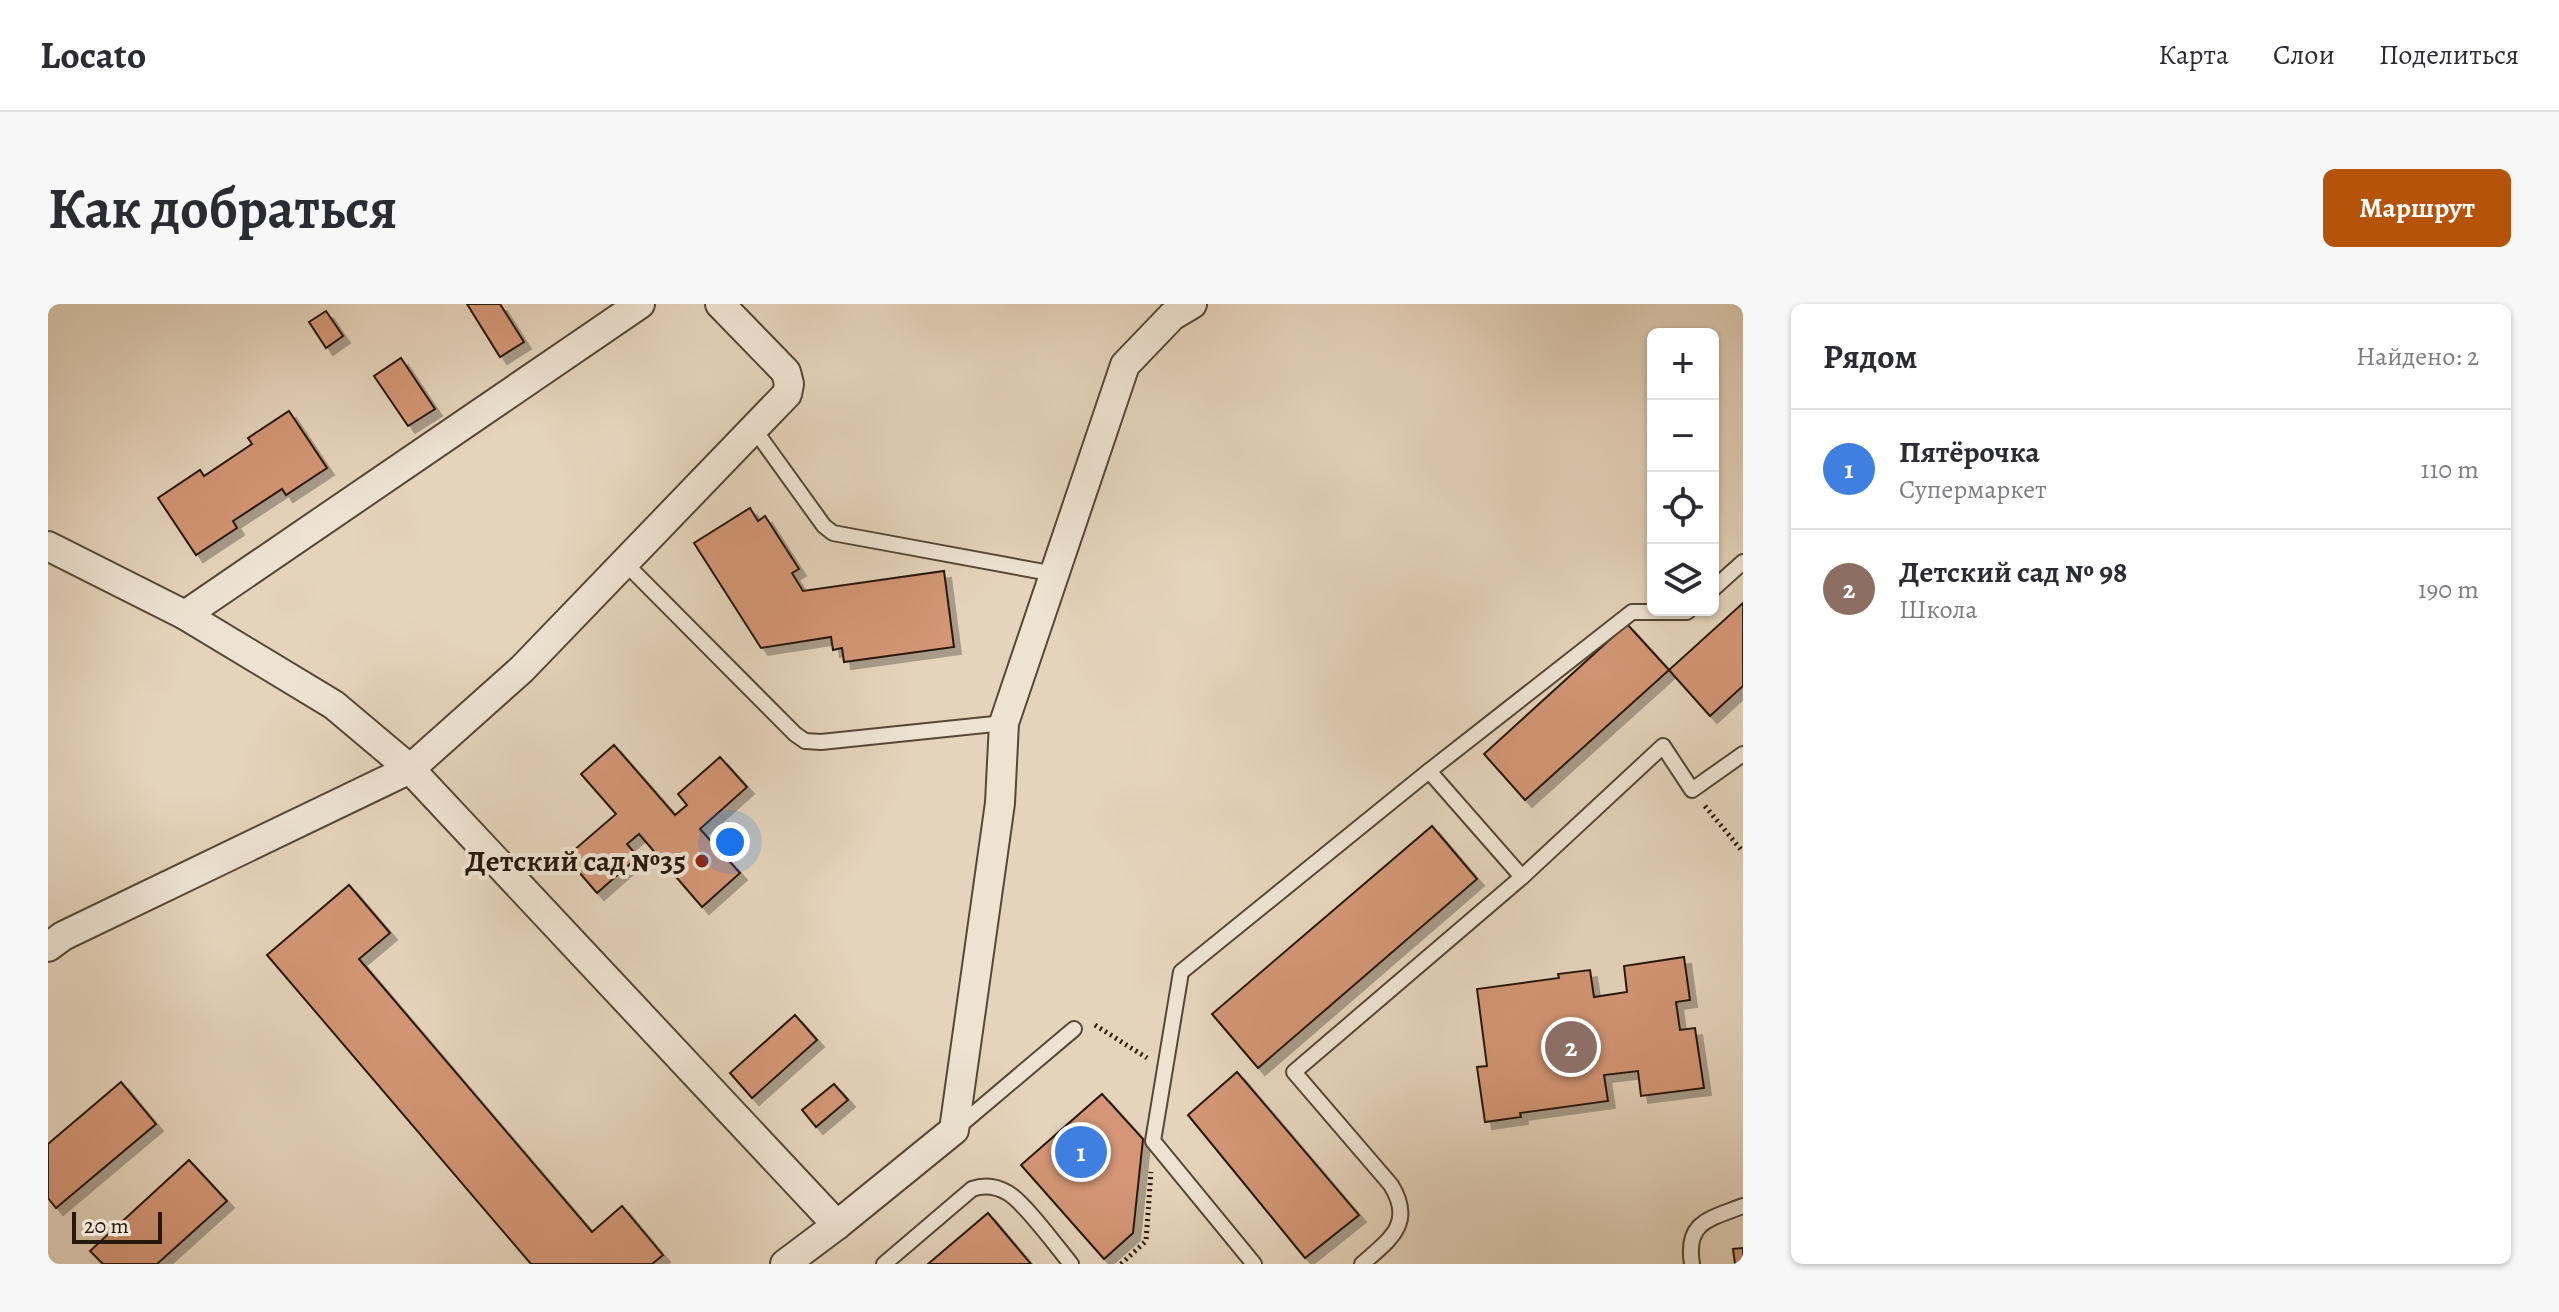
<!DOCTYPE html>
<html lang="ru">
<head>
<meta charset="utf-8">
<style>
	:root { --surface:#fff; --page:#f7f7f7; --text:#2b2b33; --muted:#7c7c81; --line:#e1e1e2; --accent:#b45309 }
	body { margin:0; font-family:Alegreya,serif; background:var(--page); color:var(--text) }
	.controls { position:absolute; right:24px; top:24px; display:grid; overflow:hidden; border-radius:12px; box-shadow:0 2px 6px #0004 }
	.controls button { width:72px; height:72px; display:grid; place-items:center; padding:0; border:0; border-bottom:2px solid var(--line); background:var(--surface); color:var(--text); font:40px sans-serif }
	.scale { position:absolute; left:24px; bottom:20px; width:90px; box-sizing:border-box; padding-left:8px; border:4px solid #26180a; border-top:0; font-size:22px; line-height:28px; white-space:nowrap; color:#26180a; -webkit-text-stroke:6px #eee3d3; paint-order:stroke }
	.you { position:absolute; left:682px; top:538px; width:28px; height:28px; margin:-20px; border:6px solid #fff; border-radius:50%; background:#1a73e8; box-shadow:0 0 0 12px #1a73e833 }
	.badge { display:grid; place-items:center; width:52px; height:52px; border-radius:50%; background:var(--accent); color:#fff; font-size:26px; font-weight:700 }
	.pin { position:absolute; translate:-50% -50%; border:4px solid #fff; box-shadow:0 2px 8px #0006 }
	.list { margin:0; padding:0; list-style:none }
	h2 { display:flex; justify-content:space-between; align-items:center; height:104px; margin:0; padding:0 32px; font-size:34px }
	h2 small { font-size:26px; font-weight:400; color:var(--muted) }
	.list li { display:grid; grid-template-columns:52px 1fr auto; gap:24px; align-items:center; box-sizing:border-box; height:120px; padding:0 32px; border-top:2px solid var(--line) }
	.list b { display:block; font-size:30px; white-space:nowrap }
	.list p { margin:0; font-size:26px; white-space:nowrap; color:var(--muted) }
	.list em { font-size:26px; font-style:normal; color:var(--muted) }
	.icon { flex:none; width:44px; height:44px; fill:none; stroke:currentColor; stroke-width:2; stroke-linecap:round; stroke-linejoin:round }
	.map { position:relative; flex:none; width:1695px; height:960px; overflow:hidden; border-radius:12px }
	header { display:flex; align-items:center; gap:48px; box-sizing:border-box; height:112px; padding:0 40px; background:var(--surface); border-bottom:2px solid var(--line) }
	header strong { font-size:38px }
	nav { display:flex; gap:44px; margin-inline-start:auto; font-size:28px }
	.intro { display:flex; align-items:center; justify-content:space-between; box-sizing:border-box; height:192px; padding:0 48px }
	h1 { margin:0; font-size:56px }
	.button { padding:20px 36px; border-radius:12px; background:var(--accent); color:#fff; font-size:28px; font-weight:700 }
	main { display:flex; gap:48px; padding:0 48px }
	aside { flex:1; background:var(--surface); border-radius:12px; box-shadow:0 2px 6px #0004 }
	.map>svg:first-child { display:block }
	.building { fill:#d49676; stroke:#26180a; stroke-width:2; filter:url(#shadow) }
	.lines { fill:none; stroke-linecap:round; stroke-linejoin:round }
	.lane-casing { stroke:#564736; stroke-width:18 }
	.street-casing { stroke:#564736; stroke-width:32 }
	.path { stroke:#26180a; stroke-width:5; stroke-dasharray:2 4; stroke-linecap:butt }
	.lane { stroke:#eee3d3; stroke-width:14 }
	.street { stroke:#eee3d3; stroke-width:28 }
	.poi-dot { fill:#8f2418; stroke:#eee3d3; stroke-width:3 }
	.labels { text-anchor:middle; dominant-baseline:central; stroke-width:8; stroke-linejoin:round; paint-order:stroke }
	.poi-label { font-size:30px; font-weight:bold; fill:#26180a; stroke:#eee3d3; text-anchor:end }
</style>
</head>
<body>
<header>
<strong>Locato</strong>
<nav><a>Карта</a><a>Слои</a><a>Поделиться</a></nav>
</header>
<div class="intro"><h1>Как добраться</h1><a class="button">Маршрут</a></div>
<main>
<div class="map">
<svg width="1695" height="960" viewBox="0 0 1695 960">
	<defs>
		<filter id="shadow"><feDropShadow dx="7" dy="7" stdDeviation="0" flood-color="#0004"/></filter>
	</defs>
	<rect width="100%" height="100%" fill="#e5d4bc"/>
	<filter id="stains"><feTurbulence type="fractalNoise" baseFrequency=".0025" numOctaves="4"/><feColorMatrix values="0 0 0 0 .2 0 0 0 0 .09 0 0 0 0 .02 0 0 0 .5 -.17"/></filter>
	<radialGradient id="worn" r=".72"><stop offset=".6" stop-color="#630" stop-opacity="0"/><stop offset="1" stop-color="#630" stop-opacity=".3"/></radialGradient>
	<g class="building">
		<path d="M 419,0 L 452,0 L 476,38 L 452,53 Z"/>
		<path d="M 278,7 L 295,32 L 278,44 L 261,18 Z"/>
		<path d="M 353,54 L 387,105 L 360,122 L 326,72 Z"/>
		<path d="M 241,107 L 279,164 L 238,191 L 234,185 L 185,217 L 189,224 L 148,251 L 110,194 L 152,166 L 156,172 L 204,140 L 200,134 Z"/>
		<path d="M 702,204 L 710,217 L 717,212 L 751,265 L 744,269 L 755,287 L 896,267 L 906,343 L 796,358 L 794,344 L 785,346 L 783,333 L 713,344 L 646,239 Z"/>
		<path d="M 1695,299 L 1695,382 L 1662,412 L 1621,366 Z"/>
		<path d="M 1579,320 L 1621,366 L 1477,496 L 1436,450 Z"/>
		<path d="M 566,441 L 627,511 L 639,501 L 630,490 L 672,453 L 699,483 L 652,525 L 692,569 L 654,603 L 591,530 L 579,540 L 590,553 L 549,589 L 518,553 L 568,510 L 533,470 Z"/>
		<path d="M 1384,522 L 1429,575 L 1210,764 L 1164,710 Z"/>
		<path d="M 301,581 L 342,629 L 311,655 L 544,928 L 574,902 L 615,951 L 604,960 L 483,960 L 219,651 Z"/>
		<path d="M 1636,653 L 1642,696 L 1628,698 L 1632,726 L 1647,724 L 1656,784 L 1593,792 L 1590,767 L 1556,771 L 1560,797 L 1472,809 L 1473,813 L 1437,818 L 1429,763 L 1439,762 L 1429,685 L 1511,674 L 1510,670 L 1542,666 L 1546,693 L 1579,688 L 1576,662 Z"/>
		<path d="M 747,711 L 769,736 L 704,794 L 682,769 Z"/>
		<path d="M 1189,768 L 1311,911 L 1257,954 L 1140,811 Z"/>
		<path d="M 73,778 L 108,820 L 8,904 L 0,894 L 0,840 Z"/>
		<path d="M 786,780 L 800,796 L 768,823 L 754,806 Z"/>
		<path d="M 1054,790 L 1095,835 L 1085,929 L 1056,955 L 973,861 Z"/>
		<path d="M 141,856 L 179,897 L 109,960 L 55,960 L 42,947 Z"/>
		<path d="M 940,909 L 983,960 L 880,960 Z"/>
		<path d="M 1695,944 L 1695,960 L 1687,960 L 1685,945 Z"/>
	</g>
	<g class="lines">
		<defs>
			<g id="lane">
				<path d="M 706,125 L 776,222 L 785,229 L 1007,270"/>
				<path d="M 577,259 L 747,430 L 757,437 L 773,438 L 956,419"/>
				<path d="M 1665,285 L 1695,258"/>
				<path d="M 1474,573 L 1381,467 L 1584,308 L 1639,308 L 1641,306"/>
				<path d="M 910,823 L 1026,725"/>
				<path d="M 836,960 L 924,885 C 935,881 948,882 960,889 C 976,898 1009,943 1023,960"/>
				<path d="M 1206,960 L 1105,837 L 1133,668 L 1381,467"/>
				<path d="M 1314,960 C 1341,936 1367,920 1343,881 L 1246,768 L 1474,573 L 1615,442 L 1644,486 L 1695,450"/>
				<path d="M 1644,960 C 1637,918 1661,915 1695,902"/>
			</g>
			<g id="street">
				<path d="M 0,242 L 137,311 L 286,401 L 362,465 L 789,921"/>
				<path d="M 137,311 L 592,0"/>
				<path d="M 0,643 L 15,632 L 362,465 L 474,365 L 739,90 L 741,80 L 738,68 L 672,0"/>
				<path d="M 737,960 L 789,921 L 906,826 L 952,499 L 956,419 L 1077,61 L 1124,12 L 1144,0"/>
			</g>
		</defs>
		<use href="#lane" class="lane-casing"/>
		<use href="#street" class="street-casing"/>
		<g class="path">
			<path d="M 1657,502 L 1695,548"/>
			<path d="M 1047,721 L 1099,754"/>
			<path d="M 1073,960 L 1098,937 L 1103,868"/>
		</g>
		<use href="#lane" class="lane"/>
		<use href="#street" class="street"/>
	</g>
	<circle class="poi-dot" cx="654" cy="557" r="8"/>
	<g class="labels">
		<g class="poi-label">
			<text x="638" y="557">Детский сад №35</text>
		</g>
	</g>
	<rect width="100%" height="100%" filter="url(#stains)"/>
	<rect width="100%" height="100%" fill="url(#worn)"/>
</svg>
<div class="controls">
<button>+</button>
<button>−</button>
<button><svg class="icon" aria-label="locate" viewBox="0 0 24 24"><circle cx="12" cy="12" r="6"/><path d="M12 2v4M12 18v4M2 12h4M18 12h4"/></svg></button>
<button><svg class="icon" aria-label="layers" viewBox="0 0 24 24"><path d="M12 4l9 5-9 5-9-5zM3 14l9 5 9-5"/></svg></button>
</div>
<div class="scale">20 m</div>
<div class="you"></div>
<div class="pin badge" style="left:1033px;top:848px;background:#3f7fe0">1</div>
<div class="pin badge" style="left:1523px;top:743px;background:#8d6e63">2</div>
</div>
<aside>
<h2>Рядом<small>Найдено: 2</small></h2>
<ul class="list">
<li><span class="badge" style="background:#3f7fe0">1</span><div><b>Пятёрочка</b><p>Супермаркет</p></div><em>110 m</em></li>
<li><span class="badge" style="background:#8d6e63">2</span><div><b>Детский сад № 98</b><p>Школа</p></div><em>190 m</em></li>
</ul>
</aside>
</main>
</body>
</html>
